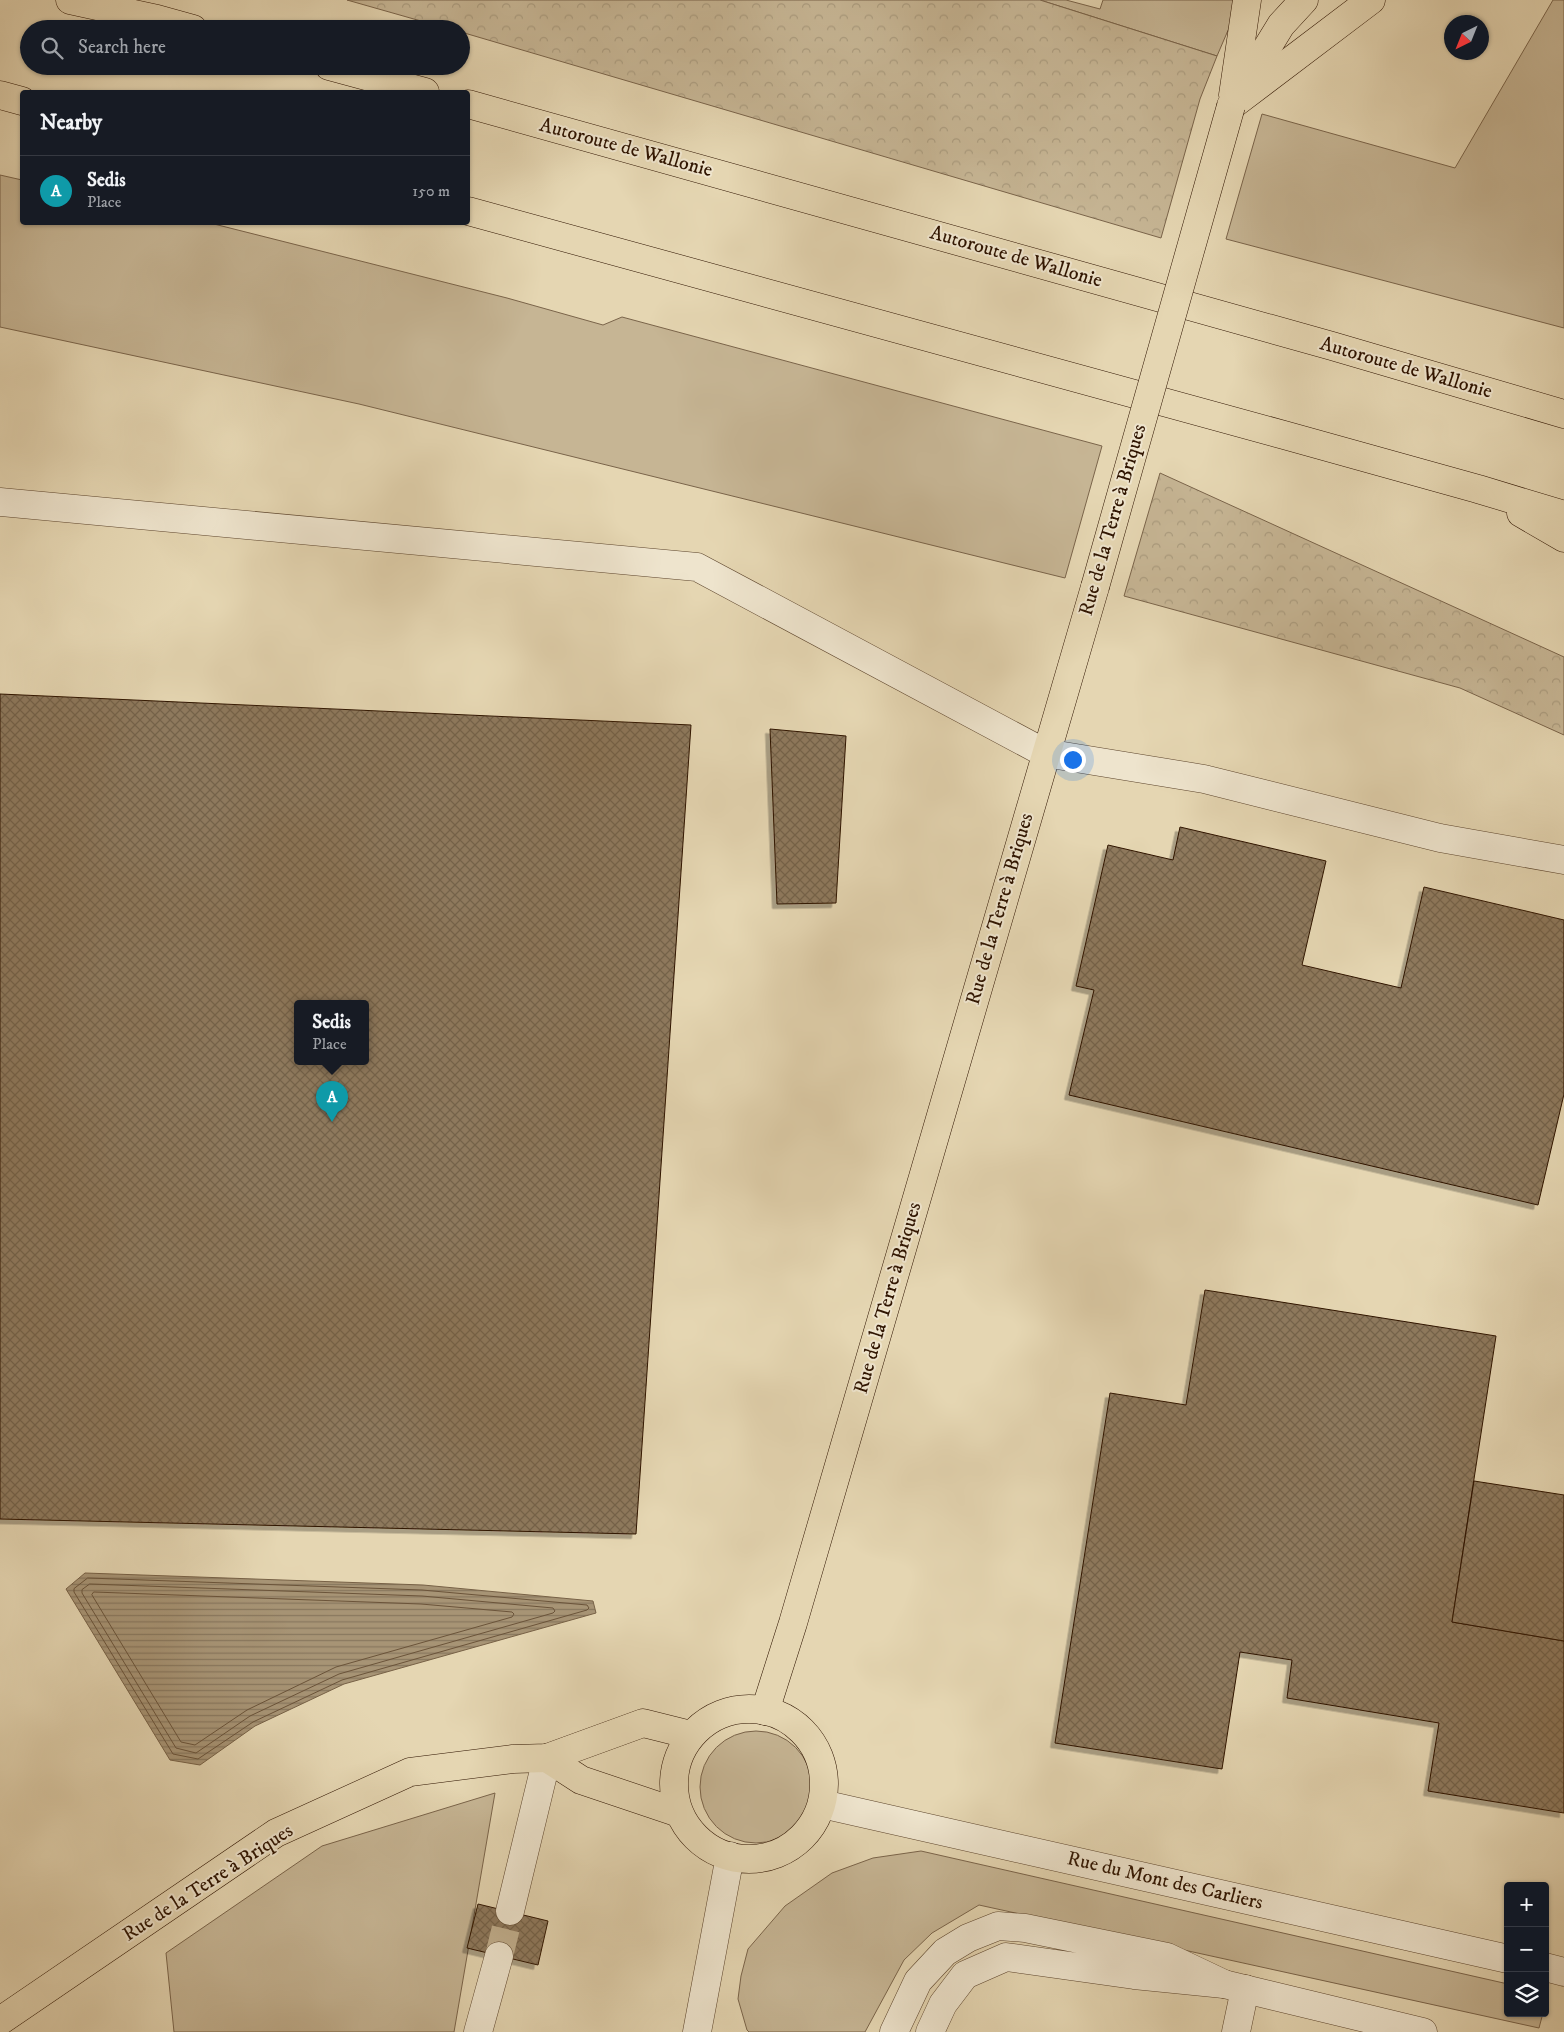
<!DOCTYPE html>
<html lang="en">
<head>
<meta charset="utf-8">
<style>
	:root { --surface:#171b24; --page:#20242c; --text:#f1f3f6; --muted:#9ea1a6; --line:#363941; --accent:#0b8043 }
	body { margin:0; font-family:"IM FELL DW Pica",serif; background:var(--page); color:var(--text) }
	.controls { position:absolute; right:15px; bottom:15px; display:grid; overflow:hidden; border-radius:5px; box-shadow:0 1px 4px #0004 }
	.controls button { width:45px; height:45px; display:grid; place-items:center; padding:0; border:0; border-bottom:1px solid var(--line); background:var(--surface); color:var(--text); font:25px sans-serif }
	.compass { position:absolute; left:1444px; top:15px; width:45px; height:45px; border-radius:50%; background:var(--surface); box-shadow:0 1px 4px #0004; rotate:223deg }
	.you { position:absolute; left:1072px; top:759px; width:18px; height:18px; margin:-12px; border:4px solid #fff; border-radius:50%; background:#1a73e8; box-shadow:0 0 0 8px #1a73e833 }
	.badge { display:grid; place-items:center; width:32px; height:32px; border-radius:50%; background:var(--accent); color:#fff; font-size:16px; font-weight:700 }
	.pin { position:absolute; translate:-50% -41px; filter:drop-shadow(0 1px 2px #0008) }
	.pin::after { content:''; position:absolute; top:26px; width:18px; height:15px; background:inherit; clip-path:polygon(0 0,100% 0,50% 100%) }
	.popup { position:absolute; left:294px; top:1000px; width:75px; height:65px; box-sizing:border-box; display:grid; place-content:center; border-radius:5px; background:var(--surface); filter:drop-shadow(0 1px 4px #0005); font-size:16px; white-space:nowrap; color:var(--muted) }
	.popup b { font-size:19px; color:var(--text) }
	.popup::after { content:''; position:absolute; left:50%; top:100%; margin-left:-10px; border:10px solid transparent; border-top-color:var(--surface) }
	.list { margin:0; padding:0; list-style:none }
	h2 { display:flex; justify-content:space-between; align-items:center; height:65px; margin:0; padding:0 20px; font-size:21px }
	h2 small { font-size:16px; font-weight:400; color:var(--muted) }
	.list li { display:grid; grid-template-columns:32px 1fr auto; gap:15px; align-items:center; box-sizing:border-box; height:70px; padding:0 20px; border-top:1px solid var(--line) }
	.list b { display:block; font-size:19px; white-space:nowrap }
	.list p { margin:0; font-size:16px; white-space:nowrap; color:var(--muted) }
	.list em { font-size:16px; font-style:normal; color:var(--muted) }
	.icon { flex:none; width:28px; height:28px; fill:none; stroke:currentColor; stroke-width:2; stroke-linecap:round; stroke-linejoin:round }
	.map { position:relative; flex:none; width:1564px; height:2032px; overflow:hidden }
	.search { position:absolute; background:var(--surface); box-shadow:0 1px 4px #0004; left:20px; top:20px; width:450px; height:55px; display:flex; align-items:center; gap:12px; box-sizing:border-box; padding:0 18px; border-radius:28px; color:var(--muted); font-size:19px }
	.panel { position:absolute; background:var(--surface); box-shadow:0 1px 4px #0004; left:20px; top:90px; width:450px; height:135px; border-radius:5px }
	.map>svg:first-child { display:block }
	.grass { fill:#c6b594; stroke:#7a644a }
	.forest { fill:url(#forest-crowns); stroke:#7a644a }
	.water { fill:url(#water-rules); stroke:#776146 }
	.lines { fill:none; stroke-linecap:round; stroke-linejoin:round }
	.shore { stroke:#6b543a; stroke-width:1 }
	.building { fill:url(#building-cross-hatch); stroke:#2f1400; fill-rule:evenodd; filter:url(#shadow) }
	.minor-tunnel { stroke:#c1af8e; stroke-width:28; stroke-dasharray:28 14; stroke-linecap:butt }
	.minor-casing { stroke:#5c442c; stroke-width:29 }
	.major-casing { stroke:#2f1400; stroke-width:29 }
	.highway-casing { stroke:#2f1400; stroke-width:29 }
	.minor { stroke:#eee4cd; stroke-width:28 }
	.major { stroke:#e5d6b2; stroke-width:28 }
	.highway { stroke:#e5d6b2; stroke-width:28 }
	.major-bridge-casing { stroke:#2f1400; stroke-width:29; stroke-linecap:butt }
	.major-bridge { stroke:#e5d6b2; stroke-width:28 }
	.labels { text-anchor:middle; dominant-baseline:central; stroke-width:4; stroke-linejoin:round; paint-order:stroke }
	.street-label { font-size:20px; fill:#2f1400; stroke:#eee4cd }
</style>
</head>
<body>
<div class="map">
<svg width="1564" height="2032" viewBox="0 0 1564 2032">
	<defs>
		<pattern id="forest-crowns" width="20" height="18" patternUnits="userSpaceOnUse" patternTransform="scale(1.25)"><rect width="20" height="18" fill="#c6b594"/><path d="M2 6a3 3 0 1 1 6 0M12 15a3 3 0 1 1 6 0" fill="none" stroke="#aa9b7e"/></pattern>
		<pattern id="water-rules" width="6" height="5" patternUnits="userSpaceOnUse" patternTransform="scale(1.25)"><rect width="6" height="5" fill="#a79475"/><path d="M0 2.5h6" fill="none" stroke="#88785e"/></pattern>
		<pattern id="building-cross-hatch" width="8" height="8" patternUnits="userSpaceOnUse" patternTransform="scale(1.25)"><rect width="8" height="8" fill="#8e795d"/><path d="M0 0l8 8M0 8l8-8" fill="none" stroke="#74624a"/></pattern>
		<filter id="shadow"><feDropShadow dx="-4.5" dy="4.5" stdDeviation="0" flood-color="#0004"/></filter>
	</defs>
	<rect width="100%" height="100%" fill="#e5d6b2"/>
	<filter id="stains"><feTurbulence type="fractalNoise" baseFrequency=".004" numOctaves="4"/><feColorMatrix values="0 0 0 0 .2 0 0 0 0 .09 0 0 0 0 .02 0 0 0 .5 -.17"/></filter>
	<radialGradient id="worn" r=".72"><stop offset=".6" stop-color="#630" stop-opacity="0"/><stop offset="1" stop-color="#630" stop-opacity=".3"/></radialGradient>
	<g class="grass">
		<path d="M 1040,0 L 1066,0 L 1100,9 L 1103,0 L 1241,0 L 1217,56 Z"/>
		<path d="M 1553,0 L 1564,0 L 1564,328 L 1226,239 L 1262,114 L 1455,168 Z"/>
		<path d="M 0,175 L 22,180 L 22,222 L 210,223 L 507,298 L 603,325 L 622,317 L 1102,446 L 1065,578 L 359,404 L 0,327 Z"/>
		<circle cx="756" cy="1787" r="56"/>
		<path d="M 495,1793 L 454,2032 L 174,2032 L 166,1953 L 322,1846 Z"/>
		<path d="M 921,1851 L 1508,1984 L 1508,2013 L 1543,2013 L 1539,2028 L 979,1905 L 932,1933 L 904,1960 L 865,2032 L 749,2032 L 747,2030 L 738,1999 L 741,1976 L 748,1949 L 785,1906 L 832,1873 L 873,1858 Z"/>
	</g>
	<g class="forest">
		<path d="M 347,0 L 1040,0 L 1217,56 L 1200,99 L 1161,238 L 461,32 L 461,29 L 449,29 Z"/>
		<path d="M 1160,473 L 1564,657 L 1564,735 L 1460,688 L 1124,596 Z"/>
	</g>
	<path class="water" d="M 85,1573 L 423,1585 L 593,1601 L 596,1613 L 344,1684 L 255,1726 L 200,1765 L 170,1760 L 66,1589 Z"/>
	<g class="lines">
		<g class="shore">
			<path d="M 88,1578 L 422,1590 L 587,1605 L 589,1608 L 587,1610 L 342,1680 L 253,1722 L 198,1759 L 173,1754 L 74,1592 L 74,1589 Z"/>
			<path d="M 90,1584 L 422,1596 L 553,1608 L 555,1611 L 553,1613 L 339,1674 L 250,1716 L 196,1753 L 176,1748 L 82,1593 L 82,1590 Z"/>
			<path d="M 94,1592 L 421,1604 L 512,1612 L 514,1614 L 512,1617 L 336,1667 L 247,1710 L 195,1745 L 181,1742 L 92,1595 Z"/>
		</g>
	</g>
	<g class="building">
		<path d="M 0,694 L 691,725 L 636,1534 L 0,1519 ZM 298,1003 L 366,1003 L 366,1061 L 298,1061 Z"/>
		<path d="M 770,729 L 846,736 L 836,903 L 777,904 Z"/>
		<path d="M 1180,827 L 1326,861 L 1302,965 L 1401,988 L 1424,887 L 1564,920 L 1564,1094 L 1538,1205 L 1069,1095 L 1094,990 L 1076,986 L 1108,845 L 1173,860 Z"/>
		<path d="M 1205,1290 L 1496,1336 L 1452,1622 L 1564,1641 L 1564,1813 L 1428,1791 L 1439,1723 L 1287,1698 L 1292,1660 L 1240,1652 L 1222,1769 L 1055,1743 L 1110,1393 L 1186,1405 Z"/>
		<path d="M 1474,1481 L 1564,1495 L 1564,1641 L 1452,1622 Z"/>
		<path d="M 478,1904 L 548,1921 L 538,1965 L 467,1948 Z"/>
	</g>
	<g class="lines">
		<path class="minor-tunnel" d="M 499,1956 L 510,1911"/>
		<defs>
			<g id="minor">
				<path d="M 0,502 L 697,567 L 1045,753 L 1204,779 L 1440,838 L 1564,860"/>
				<path d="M 822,1804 L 1508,1959"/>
				<path d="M 510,1911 L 547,1758"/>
				<path d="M 1545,1967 L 1564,1972"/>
				<path d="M 1224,1984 L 1423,2032"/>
				<path d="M 478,2032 L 499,1956"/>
				<path d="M 697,2032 L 730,1856"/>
				<path d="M 894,2032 L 918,1981 L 945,1952 L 968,1938 L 998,1926 L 1025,1928 L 1167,1957 L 1224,1984 L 1134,1975 L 1006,1957 L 965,1975 L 943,2004 L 930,2032"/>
				<path d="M 1236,2032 L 1245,1989"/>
			</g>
			<g id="major">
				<path d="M 1233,95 L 1247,0"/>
				<path d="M 1232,105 L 1281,25 L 1304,0"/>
				<circle cx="749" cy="1784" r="75"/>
				<path d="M 765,1711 L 793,1623 L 1095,587"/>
				<path d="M 547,1758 L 581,1780 L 679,1813"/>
				<path d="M 0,2021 L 276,1833 L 410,1772 L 513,1759 L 547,1758 L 643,1723 L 691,1735"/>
			</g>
			<g id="highway">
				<path d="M 70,0 L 157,19 L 193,29"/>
				<path d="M 329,66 L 425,92"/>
				<path d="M 0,95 L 22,101"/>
				<path d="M 468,104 L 1332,346 L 1564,414"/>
				<path d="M 1231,106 L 1371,0"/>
				<path d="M 468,211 L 1284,435 L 1478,489 L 1564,515"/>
				<path d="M 1521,513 L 1564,538"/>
			</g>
		</defs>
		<use href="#minor" class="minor-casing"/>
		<use href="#major" class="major-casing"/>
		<use href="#highway" class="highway-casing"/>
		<use href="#minor" class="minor"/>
		<use href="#major" class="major"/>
		<use href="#highway" class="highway"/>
		<defs>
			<path id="major-bridge" d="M 1095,587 L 1231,106"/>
		</defs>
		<use href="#major-bridge" class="major-bridge-casing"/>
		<use href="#major-bridge" class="major-bridge"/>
	</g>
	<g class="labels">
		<g class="street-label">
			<text transform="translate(626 148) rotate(15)">Autoroute de Wallonie</text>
			<text transform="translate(1016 257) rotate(16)">Autoroute de Wallonie</text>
			<text transform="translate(1406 368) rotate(16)">Autoroute de Wallonie</text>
			<text transform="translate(1113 520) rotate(-74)">Rue de la Terre à Briques</text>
			<text transform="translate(1000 909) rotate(-74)">Rue de la Terre à Briques</text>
			<text transform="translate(888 1298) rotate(-74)">Rue de la Terre à Briques</text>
			<text transform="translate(1165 1881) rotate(13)">Rue du Mont des Carliers</text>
			<text transform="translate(208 1883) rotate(-33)">Rue de la Terre à Briques</text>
		</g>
	</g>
	<rect width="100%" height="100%" filter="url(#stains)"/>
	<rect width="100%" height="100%" fill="url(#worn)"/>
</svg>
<div class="controls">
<button>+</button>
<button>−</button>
<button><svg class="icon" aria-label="layers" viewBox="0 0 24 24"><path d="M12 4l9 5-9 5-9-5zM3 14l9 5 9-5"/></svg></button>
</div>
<svg class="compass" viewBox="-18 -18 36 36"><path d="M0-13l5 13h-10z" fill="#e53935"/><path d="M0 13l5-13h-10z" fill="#9ea1a6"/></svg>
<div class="you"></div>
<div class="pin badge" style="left:332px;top:1122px;background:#0f9aa8">A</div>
<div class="popup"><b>Sedis</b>Place</div>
<div class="search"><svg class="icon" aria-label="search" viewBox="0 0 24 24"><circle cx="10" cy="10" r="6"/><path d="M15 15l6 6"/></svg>Search here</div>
<section class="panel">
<h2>Nearby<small></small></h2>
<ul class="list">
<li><span class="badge" style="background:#0f9aa8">A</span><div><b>Sedis</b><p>Place</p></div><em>150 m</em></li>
</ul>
</section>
</div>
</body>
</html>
